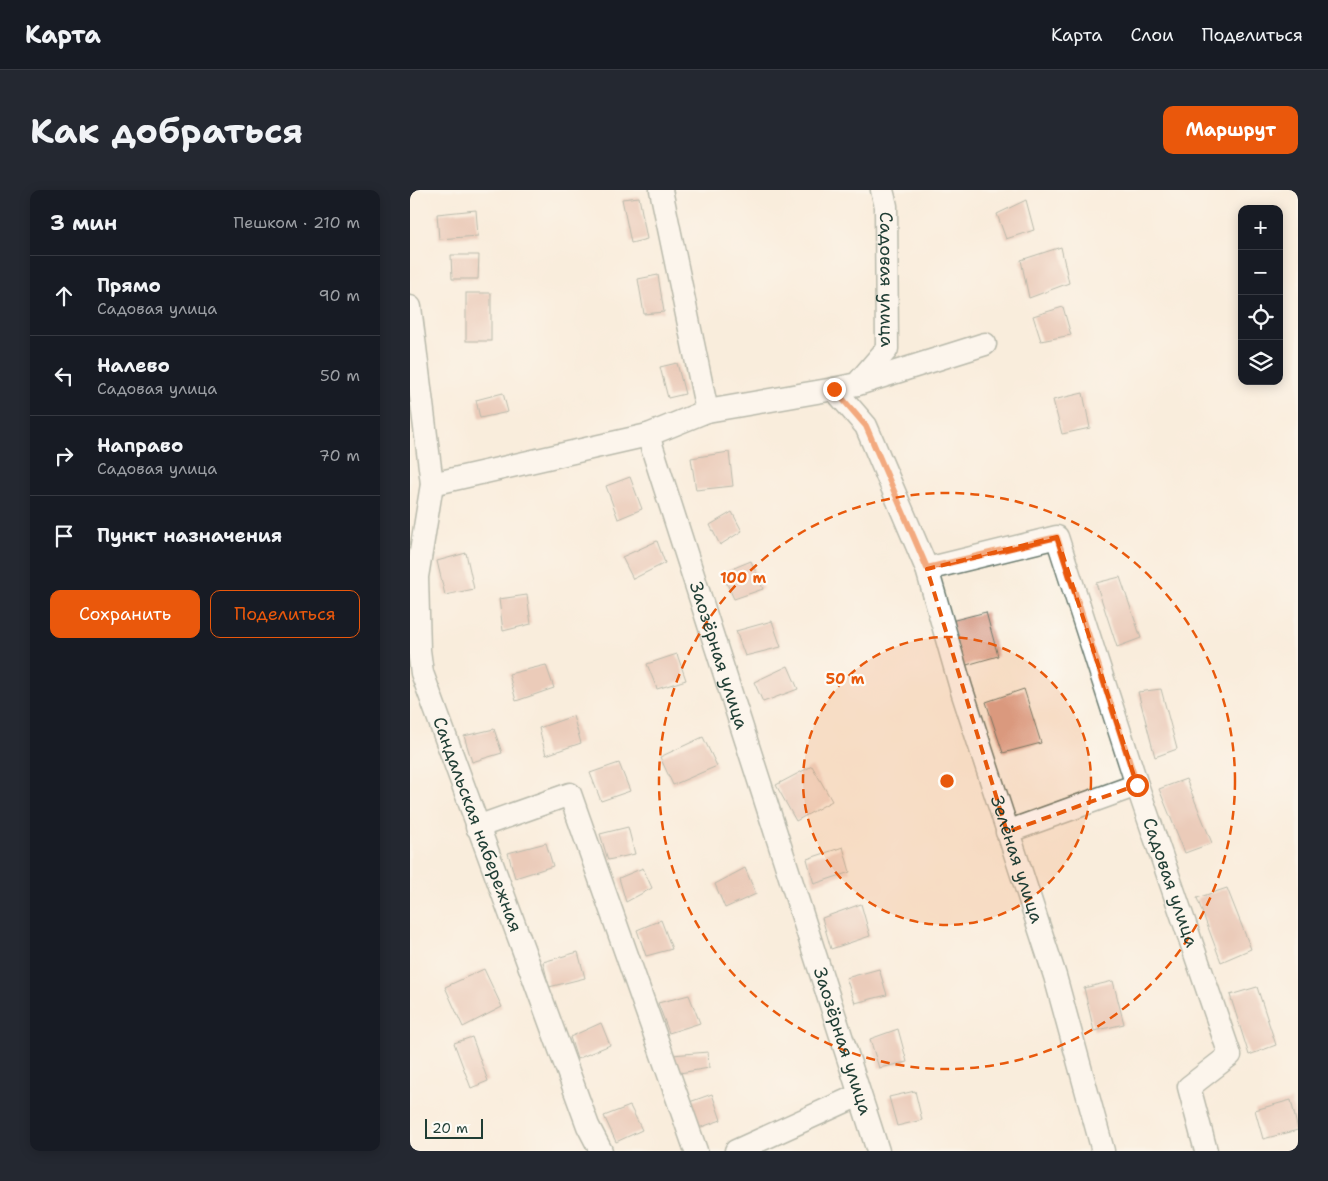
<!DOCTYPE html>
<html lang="ru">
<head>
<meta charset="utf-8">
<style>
	:root { --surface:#171b24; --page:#242831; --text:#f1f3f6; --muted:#9ea1a6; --line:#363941; --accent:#ea580c }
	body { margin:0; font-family:"Shantell Sans",sans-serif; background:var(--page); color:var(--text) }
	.controls { position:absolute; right:15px; top:15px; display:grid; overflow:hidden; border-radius:10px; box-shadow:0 2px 12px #0003 }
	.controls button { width:45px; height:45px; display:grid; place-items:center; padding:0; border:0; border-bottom:1px solid var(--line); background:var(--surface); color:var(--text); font:25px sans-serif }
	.scale { position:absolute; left:15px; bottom:12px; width:58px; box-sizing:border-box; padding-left:5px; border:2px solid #1f3d34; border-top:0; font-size:14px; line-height:18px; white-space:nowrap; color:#1f3d34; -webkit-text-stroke:4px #fdfcf7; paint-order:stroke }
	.stop { position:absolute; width:15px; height:15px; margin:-11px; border:4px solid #ea580c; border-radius:50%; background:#fff }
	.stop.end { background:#ea580c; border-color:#fff; box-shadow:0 1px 5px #0008 }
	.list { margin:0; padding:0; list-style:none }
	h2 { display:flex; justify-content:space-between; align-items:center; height:65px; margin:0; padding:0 20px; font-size:21px }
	h2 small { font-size:16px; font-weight:400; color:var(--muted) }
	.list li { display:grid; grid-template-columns:32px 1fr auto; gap:15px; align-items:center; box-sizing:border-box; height:80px; padding:0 20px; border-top:1px solid var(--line) }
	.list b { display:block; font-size:19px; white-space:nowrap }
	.list p { margin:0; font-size:16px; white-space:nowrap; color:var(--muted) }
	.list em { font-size:16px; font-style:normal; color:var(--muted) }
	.actions { display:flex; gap:10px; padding:15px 20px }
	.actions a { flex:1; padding:11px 0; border:1px solid var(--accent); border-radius:10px; text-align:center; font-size:18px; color:var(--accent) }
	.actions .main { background:var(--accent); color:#fff }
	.icon { flex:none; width:28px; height:28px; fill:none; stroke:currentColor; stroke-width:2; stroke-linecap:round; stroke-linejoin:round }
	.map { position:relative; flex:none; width:888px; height:961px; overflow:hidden; border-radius:10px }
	header { display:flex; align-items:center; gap:30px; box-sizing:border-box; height:70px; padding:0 25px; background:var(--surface); border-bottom:1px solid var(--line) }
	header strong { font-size:24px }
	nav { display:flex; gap:28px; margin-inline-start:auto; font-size:18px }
	.intro { display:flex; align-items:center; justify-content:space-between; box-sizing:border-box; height:120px; padding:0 30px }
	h1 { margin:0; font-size:35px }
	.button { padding:12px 22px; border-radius:10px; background:var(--accent); color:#fff; font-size:18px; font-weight:700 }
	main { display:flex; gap:30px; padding:0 30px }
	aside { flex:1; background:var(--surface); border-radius:10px; box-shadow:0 2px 12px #0003 }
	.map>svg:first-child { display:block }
	.building { fill:#d9a28f }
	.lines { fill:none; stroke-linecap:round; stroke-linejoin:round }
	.minor-casing { stroke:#6b7b6f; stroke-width:25 }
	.minor { stroke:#fff; stroke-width:22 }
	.route { stroke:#ea580c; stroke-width:6 }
	.marked { fill:none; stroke:#e8590c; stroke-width:4; stroke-dasharray:10 6; stroke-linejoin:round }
	.ring { fill:none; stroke:#e8590c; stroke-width:2.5; stroke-dasharray:9 6 }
	.labels { text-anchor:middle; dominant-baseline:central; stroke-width:4.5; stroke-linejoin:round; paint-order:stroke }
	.street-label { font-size:18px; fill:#1f3d34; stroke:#fdfcf7 }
	.centre { fill:#e8590c; stroke:#fdfcf7; stroke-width:2.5 }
	.ring-label { font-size:15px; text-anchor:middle; font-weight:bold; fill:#e8590c; stroke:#fdfcf7; stroke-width:4.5; stroke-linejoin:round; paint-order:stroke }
</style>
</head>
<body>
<header>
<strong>Карта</strong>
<nav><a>Карта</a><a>Слои</a><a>Поделиться</a></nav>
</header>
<div class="intro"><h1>Как добраться</h1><a class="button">Маршрут</a></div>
<main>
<aside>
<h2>3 мин<small>Пешком · 210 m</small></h2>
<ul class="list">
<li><svg class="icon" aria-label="ahead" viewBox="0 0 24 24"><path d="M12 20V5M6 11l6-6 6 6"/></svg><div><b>Прямо</b><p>Садовая улица</p></div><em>90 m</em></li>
<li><svg class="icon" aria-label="left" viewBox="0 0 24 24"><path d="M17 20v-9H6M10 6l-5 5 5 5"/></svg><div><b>Налево</b><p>Садовая улица</p></div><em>50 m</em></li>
<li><svg class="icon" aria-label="right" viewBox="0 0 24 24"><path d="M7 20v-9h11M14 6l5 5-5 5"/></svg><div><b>Направо</b><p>Садовая улица</p></div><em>70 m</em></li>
<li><svg class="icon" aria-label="arrive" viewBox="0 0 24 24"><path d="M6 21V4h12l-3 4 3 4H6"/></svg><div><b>Пункт назначения</b></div></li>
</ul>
<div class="actions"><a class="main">Сохранить</a><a>Поделиться</a></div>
</aside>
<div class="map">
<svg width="888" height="961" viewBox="0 0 888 961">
	<rect width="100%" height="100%" fill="#fdfcf7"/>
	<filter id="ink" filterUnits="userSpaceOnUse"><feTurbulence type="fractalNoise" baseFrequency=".02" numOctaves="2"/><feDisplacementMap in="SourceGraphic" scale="10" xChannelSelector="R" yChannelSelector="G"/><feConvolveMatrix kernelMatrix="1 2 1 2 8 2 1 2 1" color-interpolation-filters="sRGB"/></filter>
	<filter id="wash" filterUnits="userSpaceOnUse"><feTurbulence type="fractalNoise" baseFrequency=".0096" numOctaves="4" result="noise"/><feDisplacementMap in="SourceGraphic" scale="20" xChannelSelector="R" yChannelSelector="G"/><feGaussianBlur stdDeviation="1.12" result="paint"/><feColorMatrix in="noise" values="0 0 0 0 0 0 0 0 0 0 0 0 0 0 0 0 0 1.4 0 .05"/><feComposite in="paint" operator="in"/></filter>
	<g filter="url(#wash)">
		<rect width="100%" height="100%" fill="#f9eddc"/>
		<g id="blocks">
			<g class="building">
				<path d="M 229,7 L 237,49 L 221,53 L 212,9 Z"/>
				<path d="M 616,10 L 624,40 L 596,49 L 587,24 Z"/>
				<path d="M 66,20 L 68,46 L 29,49 L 27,24 Z"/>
				<path d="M 651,57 L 659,93 L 619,108 L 611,70 Z"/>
				<path d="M 41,65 L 69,65 L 68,89 L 42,89 Z"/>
				<path d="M 248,85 L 254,122 L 234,124 L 228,89 Z"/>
				<rect x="56" y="103" width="25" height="48"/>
				<path d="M 653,117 L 661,145 L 631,151 L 623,126 Z"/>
				<path d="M 267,173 L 275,204 L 258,208 L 250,177 Z"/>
				<path d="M 93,203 L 98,222 L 70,228 L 66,210 Z"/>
				<path d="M 673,203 L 680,238 L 652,244 L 643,210 Z"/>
				<path d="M 319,262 L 323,296 L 286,300 L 281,268 Z"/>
				<path d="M 220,287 L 232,319 L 208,329 L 196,296 Z"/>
				<path d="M 322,322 L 332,341 L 310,355 L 300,335 Z"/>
				<path d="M 247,351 L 255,373 L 223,389 L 212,367 Z"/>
				<path d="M 56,363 L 64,399 L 35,405 L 27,371 Z"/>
				<path d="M 341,371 L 353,399 L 324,409 L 312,383 Z"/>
				<path d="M 710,387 L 731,448 L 707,457 L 686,393 Z"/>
				<path d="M 117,405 L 121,434 L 93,441 L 89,409 Z"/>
				<path d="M 576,422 L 588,466 L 553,476 L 541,431 Z"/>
				<path d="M 362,431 L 371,457 L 335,466 L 326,441 Z"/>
				<path d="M 267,464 L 276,490 L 247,499 L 237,474 Z"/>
				<path d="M 136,475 L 144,498 L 106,511 L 99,484 Z"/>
				<path d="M 378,476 L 388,499 L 353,512 L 344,492 Z"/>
				<path d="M 614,499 L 631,553 L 593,563 L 576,512 Z"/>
				<path d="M 751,499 L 767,559 L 745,567 L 728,502 Z"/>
				<path d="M 163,526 L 171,553 L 136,565 L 129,538 Z"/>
				<path d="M 84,539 L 92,563 L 62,572 L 54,546 Z"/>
				<path d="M 293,547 L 307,576 L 263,595 L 250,567 Z"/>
				<path d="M 209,573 L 220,601 L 191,611 L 180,583 Z"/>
				<path d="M 402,576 L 422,611 L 386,631 L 366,595 Z"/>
				<path d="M 776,589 L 802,653 L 775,663 L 749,599 Z"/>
				<path d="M 218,637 L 225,664 L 198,670 L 190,644 Z"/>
				<path d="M 136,653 L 143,676 L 105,688 L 98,663 Z"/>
				<path d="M 433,657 L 440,682 L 404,694 L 397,669 Z"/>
				<path d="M 233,678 L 242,698 L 216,712 L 209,688 Z"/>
				<path d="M 335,678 L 346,704 L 315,718 L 305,694 Z"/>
				<path d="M 817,698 L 841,759 L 811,772 L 787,708 Z"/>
				<path d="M 451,714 L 460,746 L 421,759 L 412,728 Z"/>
				<path d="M 251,730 L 262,759 L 236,766 L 227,740 Z"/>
				<path d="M 168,762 L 175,788 L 139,797 L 133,772 Z"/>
				<path d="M 74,779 L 92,817 L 53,837 L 35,797 Z"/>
				<path d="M 469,779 L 477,805 L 445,813 L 436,788 Z"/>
				<path d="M 703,791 L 714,834 L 684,841 L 674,798 Z"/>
				<path d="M 847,797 L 866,855 L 839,865 L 820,805 Z"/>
				<path d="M 279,805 L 290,833 L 259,843 L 248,813 Z"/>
				<path d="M 191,833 L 200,855 L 167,869 L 160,847 Z"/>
				<path d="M 488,839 L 497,872 L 469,878 L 460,849 Z"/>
				<path d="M 62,847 L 78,891 L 61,898 L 44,853 Z"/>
				<path d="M 298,862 L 299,878 L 264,884 L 262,865 Z"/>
				<path d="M 505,901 L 512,930 L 487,936 L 479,907 Z"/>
				<path d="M 302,904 L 311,930 L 283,940 L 274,914 Z"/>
				<path d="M 881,910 L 888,940 L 853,949 L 845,920 Z"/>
				<path d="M 220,916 L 232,940 L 206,952 L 194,926 Z"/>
			</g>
		</g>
	</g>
	<g filter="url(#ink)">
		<use href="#blocks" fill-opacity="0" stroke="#6b7b6f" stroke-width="1"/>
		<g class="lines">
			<defs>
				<g id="minor">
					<path id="s1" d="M 251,0 L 297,221 L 238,245 L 468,961"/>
					<path id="s2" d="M 472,0 L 476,16 L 477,159 L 447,194 L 424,199 L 456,236 L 517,379 L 647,347 L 727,595 L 820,865 L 779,897 L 796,961"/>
					<path id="s3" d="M 0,117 L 22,294 L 7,387 L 9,460 L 12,483 L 178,936 L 191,961"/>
					<path d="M 448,194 L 575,154"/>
					<path d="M 297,221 L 424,199"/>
					<path d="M 22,294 L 238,245"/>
					<path id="s4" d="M 517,379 L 551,498 L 645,786 L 693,961"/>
					<path d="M 67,637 L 160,604 L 286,961"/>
					<path d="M 597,642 L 727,595"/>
					<path d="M 326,961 L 449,905"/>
				</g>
			</defs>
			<use href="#minor" class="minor-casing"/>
			<use href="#minor" class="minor"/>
		</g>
	</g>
	<g class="lines" filter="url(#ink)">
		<path class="route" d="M 424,199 L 456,236 L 517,378 L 647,347 L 727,595"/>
	</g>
	<path d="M0 0H888V961H0ZM 647,347 L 727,595 L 597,642 L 517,379 Z" fill="#f9eddc" fill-opacity=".55" fill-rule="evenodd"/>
	<path class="marked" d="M 647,347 L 727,595 L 597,642 L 517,379 Z"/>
	<circle cx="537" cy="591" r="144" fill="#e8590c" fill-opacity=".12"/>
	<g class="ring">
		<circle cx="537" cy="591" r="144"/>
		<circle cx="537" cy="591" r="288"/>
	</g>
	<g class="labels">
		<g class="street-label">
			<text stroke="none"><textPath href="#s2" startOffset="90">Садовая улица</textPath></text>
			<text stroke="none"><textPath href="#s1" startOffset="521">Заозёрная улица</textPath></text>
			<text stroke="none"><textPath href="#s3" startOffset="530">Сандальская набережная</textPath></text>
			<text stroke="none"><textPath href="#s4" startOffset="304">Зелёная улица</textPath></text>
			<text stroke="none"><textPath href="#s2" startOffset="931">Садовая улица</textPath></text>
			<text stroke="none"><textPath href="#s1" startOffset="926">Заозёрная улица</textPath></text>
		</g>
	</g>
	<circle cx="537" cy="591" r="8" class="centre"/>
	<g class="ring-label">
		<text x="333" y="393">100 m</text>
		<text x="435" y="494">50 m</text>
	</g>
</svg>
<div class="controls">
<button>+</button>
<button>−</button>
<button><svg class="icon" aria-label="locate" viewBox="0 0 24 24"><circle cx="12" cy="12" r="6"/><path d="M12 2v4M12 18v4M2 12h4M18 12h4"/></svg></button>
<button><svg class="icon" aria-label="layers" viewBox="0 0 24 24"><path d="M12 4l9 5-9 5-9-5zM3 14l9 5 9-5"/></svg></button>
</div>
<div class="scale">20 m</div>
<div class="stop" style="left:727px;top:595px"></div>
<div class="stop end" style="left:424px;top:199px"></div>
</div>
</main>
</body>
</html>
